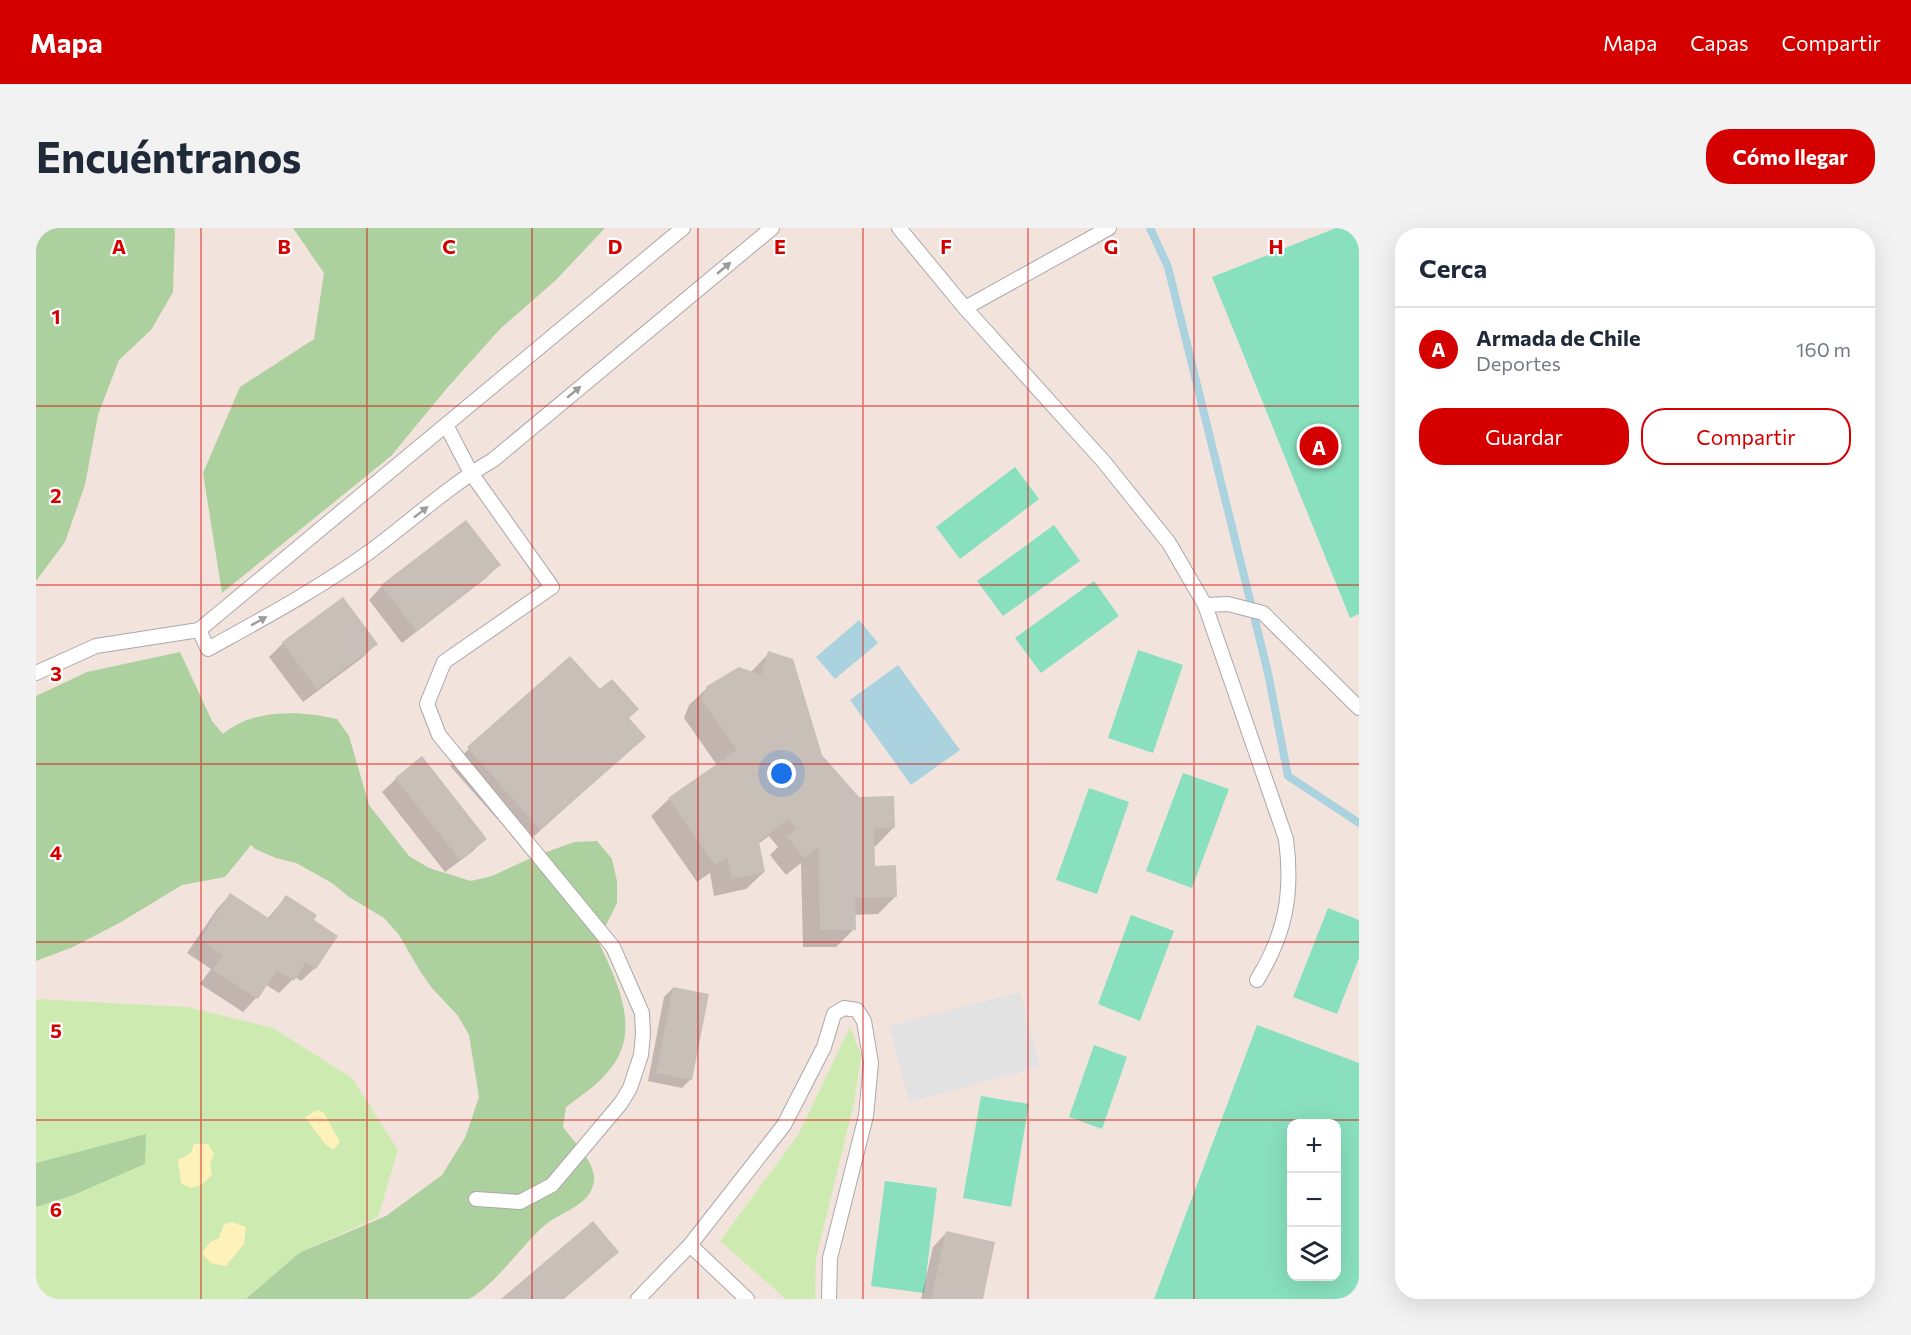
<!DOCTYPE html>
<html lang="es">
<head>
<meta charset="utf-8">
<style>
	:root { --surface:#fff; --page:#f2f2f3; --text:#1f2937; --muted:#747a83; --line:#e0e1e3; --accent:#d40000 }
	body { margin:0; font-family:Commissioner,sans-serif; background:var(--page); color:var(--text) }
	.controls { position:absolute; right:18px; bottom:18px; display:grid; overflow:hidden; border-radius:12px; box-shadow:0 6px 24px #0002 }
	.controls button { width:54px; height:54px; display:grid; place-items:center; padding:0; border:0; border-bottom:2px solid var(--line); background:var(--surface); color:var(--text); font:30px sans-serif }
	.you { position:absolute; left:746px; top:546px; width:21px; height:21px; margin:-15px; border:4px solid #fff; border-radius:50%; background:#1a73e8; box-shadow:0 0 0 9px #1a73e833 }
	.badge { display:grid; place-items:center; width:39px; height:39px; border-radius:50%; background:var(--accent); color:#fff; font-size:20px; font-weight:700 }
	.pin { position:absolute; translate:-50% -50%; border:3px solid #fff; box-shadow:0 2px 6px #0006 }
	.list { margin:0; padding:0; list-style:none }
	h2 { display:flex; justify-content:space-between; align-items:center; height:78px; margin:0; padding:0 24px; font-size:26px }
	h2 small { font-size:20px; font-weight:400; color:var(--muted) }
	.list li { display:grid; grid-template-columns:39px 1fr auto; gap:18px; align-items:center; box-sizing:border-box; height:84px; padding:0 24px; border-top:2px solid var(--line) }
	.list b { display:block; font-size:22px; white-space:nowrap }
	.list p { margin:0; font-size:20px; white-space:nowrap; color:var(--muted) }
	.list em { font-size:20px; font-style:normal; color:var(--muted) }
	.actions { display:flex; gap:12px; padding:18px 24px }
	.actions a { flex:1; padding:14px 0; border:2px solid var(--accent); border-radius:24px; text-align:center; font-size:21px; color:var(--accent) }
	.actions .main { background:var(--accent); color:#fff }
	.icon { flex:none; width:33px; height:33px; fill:none; stroke:currentColor; stroke-width:2; stroke-linecap:round; stroke-linejoin:round }
	.map { position:relative; flex:none; width:1323px; height:1071px; overflow:hidden; border-radius:24px }
	header { display:flex; align-items:center; gap:36px; box-sizing:border-box; height:84px; padding:0 30px; background:var(--accent); color:#fff }
	header strong { font-size:28px }
	nav { display:flex; gap:33px; margin-inline-start:auto; font-size:21px }
	.intro { display:flex; align-items:center; justify-content:space-between; box-sizing:border-box; height:144px; padding:0 36px }
	h1 { margin:0; font-size:42px }
	.button { padding:15px 27px; border-radius:24px; background:var(--accent); color:#fff; font-size:21px; font-weight:700 }
	main { display:flex; gap:36px; padding:0 36px }
	aside { flex:1; background:var(--surface); border-radius:24px; box-shadow:0 6px 24px #0002 }
	.map>svg:first-child { display:block }
	.military { fill:#f3e3dd; fill-rule:evenodd }
	.grass { fill:#cdebb0 }
	.forest { fill:#add19e }
	.sand { fill:#fff1ba }
	.pitch { fill:#88e0be; fill-rule:evenodd }
	.parking { fill:#e2e2e2 }
	.water { fill:#aad3df }
	.shadow { fill:#0003 }
	.lines { fill:none; stroke-linecap:round; stroke-linejoin:round }
	.stream { stroke:#aad3df; stroke-width:8 }
	.building { fill:#c7bfb8 }
	.lane-casing { stroke:#a9a9a9; stroke-width:16 }
	.lane { stroke:#fff; stroke-width:14 }
	.oneway { fill:#9c9c9c }
	.grid { fill:none; stroke:#d40000; stroke-width:1.5; stroke-opacity:0.55 }
	.grid-label { font-size:20px; text-anchor:middle; font-weight:bold; fill:#d40000; stroke:#fff; stroke-width:4.5; stroke-linejoin:round; paint-order:stroke }
</style>
</head>
<body>
<header>
<strong>Mapa</strong>
<nav><a>Mapa</a><a>Capas</a><a>Compartir</a></nav>
</header>
<div class="intro"><h1>Encuéntranos</h1><a class="button">Cómo llegar</a></div>
<main>
<div class="map">
<svg width="1323" height="1071" viewBox="0 0 1323 1071">
	<rect width="100%" height="100%" fill="#f2efe9"/>
	<path class="military" d="M 0,0 L 1323,0 L 1323,1071 L 0,1071 ZM 1256,896 L 1300,896 L 1300,1048 L 1256,1048 Z"/>
	<g class="grass">
		<path d="M 0,771 L 151,779 L 237,800 L 316,850 L 362,922 L 342,989 L 263,1025 L 210,1071 L 0,1071 Z"/>
		<path d="M 814,799 L 825,827 L 818,875 L 780,1030 L 779,1071 L 750,1071 L 684,1013 L 762,907 Z"/>
	</g>
	<g class="forest">
		<path d="M 0,0 L 138,0 L 139,3 L 137,64 L 115,102 L 83,132 L 62,187 L 49,257 L 29,314 L 0,353 Z"/>
		<path d="M 257,0 L 569,0 L 520,52 L 464,101 L 412,159 L 355,228 L 186,365 L 167,245 L 204,159 L 278,111 L 288,45 Z"/>
		<path d="M 144,424 L 176,493 L 187,506 C 217,480 265,483 301,491 L 313,508 L 333,577 L 373,628 L 393,640 L 435,653 L 456,648 L 497,629 L 538,614 L 561,613 L 576,631 L 581,653 L 581,675 L 562,713 C 580,751 606,801 575,840 C 563,856 546,867 530,879 L 527,899 C 537,913 560,934 558,953 C 555,978 524,984 509,997 C 486,1017 458,1058 433,1071 L 210,1071 L 263,1025 L 350,988 L 406,947 L 429,910 L 443,869 L 433,807 L 422,788 L 396,760 L 384,743 L 363,707 L 348,690 L 313,669 L 296,655 L 260,635 L 240,630 L 219,621 L 215,617 L 189,649 L 146,657 L 85,694 L 37,719 L 0,733 L 0,468 L 51,444 Z"/>
		<path d="M 110,906 L 109,936 L 35,968 L 0,979 L 0,935 Z"/>
	</g>
	<g class="sand">
		<path d="M 282,882 L 288,885 L 304,914 L 297,922 L 289,916 L 269,889 Z"/>
		<path d="M 158,916 L 172,916 L 178,926 L 174,936 L 176,947 L 165,957 L 155,960 L 145,955 L 142,932 L 155,925 Z"/>
		<path d="M 196,994 L 210,999 L 208,1016 L 190,1038 L 175,1035 L 166,1025 L 174,1014 L 183,1010 L 188,996 Z"/>
	</g>
	<g class="pitch">
		<path d="M 1300,0 L 1323,0 L 1323,386 L 1314,390 L 1176,49 Z"/>
		<path d="M 979,239 L 1003,271 L 924,331 L 900,299 Z"/>
		<path d="M 1018,297 L 1044,333 L 967,388 L 941,353 Z"/>
		<path d="M 1058,353 L 1083,388 L 1005,445 L 979,410 Z"/>
		<path d="M 1102,422 L 1147,437 L 1117,525 L 1072,510 Z"/>
		<path d="M 1147,545 L 1193,561 L 1156,660 L 1110,643 Z"/>
		<path d="M 1053,560 L 1093,574 L 1061,666 L 1020,652 Z"/>
		<path d="M 1292,680 L 1323,692 L 1323,730 L 1301,786 L 1257,769 Z"/>
		<path d="M 1095,687 L 1138,703 L 1104,793 L 1062,776 Z"/>
		<path d="M 1221,797 L 1323,835 L 1323,1071 L 1118,1071 ZM 1256,896 L 1300,896 L 1300,1048 L 1256,1048 Z"/>
		<path d="M 1058,817 L 1091,829 L 1066,901 L 1033,889 Z"/>
		<path d="M 945,868 L 993,876 L 975,979 L 927,970 Z"/>
		<path d="M 849,953 L 901,960 L 888,1065 L 835,1058 Z"/>
	</g>
	<path class="parking" d="M 984,764 L 1004,839 L 873,874 L 853,798 Z"/>
	<g class="water">
		<path d="M 823,392 L 842,415 L 799,451 L 780,429 Z"/>
		<path d="M 862,437 L 924,522 L 875,557 L 814,472 Z"/>
	</g>
	<g class="shadow">
		<path d="M 463,337 L 450,350 L 366,415 L 333,372 L 346,358 Z"/>
		<path d="M 306,371 L 340,416 L 326,430 L 267,474 L 233,429 L 247,415 Z"/>
		<path d="M 733,425 L 785,528 L 822,570 L 857,600 L 840,618 L 837,618 L 838,639 L 859,669 L 842,686 L 818,687 L 818,701 L 800,719 L 767,719 L 765,635 L 750,647 L 734,627 L 742,619 L 733,608 L 722,616 L 728,644 L 710,661 L 678,668 L 674,645 L 661,654 L 615,588 L 633,571 L 681,537 L 648,490 L 653,477 L 672,459 L 714,445 Z"/>
		<path d="M 534,430 L 608,509 L 486,619 L 414,538 Z"/>
		<path d="M 360,551 L 449,611 L 436,624 L 409,644 L 346,564 Z"/>
		<path d="M 194,667 L 231,691 L 250,669 L 276,692 L 279,740 L 265,753 L 259,749 L 243,765 L 230,757 L 220,770 L 207,784 L 164,756 L 175,741 L 151,725 L 181,681 Z"/>
		<path d="M 637,760 L 655,851 L 646,860 L 612,853 L 628,769 Z"/>
		<path d="M 910,1005 L 945,1071 L 885,1071 L 897,1019 Z"/>
	</g>
	<g class="lines">
		<path class="stream" d="M 1114,0 L 1132,39 L 1232,445 L 1252,548 L 1323,595"/>
	</g>
	<g class="building">
		<path d="M 430,292 L 465,337 L 380,403 L 345,357 Z"/>
		<path d="M 307,369 L 342,416 L 281,461 L 246,414 Z"/>
		<path d="M 732,423 L 757,431 L 786,527 L 823,569 L 858,568 L 859,600 L 838,601 L 839,638 L 860,637 L 861,669 L 819,670 L 820,702 L 784,702 L 783,619 L 768,630 L 751,609 L 760,601 L 752,591 L 723,614 L 729,644 L 696,651 L 691,629 L 679,637 L 632,570 L 701,522 L 665,471 L 671,458 L 703,439 L 725,447 Z"/>
		<path d="M 534,428 L 564,461 L 576,451 L 603,481 L 593,490 L 610,509 L 504,602 L 431,519 Z"/>
		<path d="M 386,528 L 451,611 L 424,632 L 359,550 Z"/>
		<path d="M 194,665 L 234,691 L 250,667 L 281,687 L 278,692 L 302,708 L 280,741 L 270,734 L 258,753 L 241,742 L 222,771 L 177,742 L 187,727 L 164,711 Z"/>
		<path d="M 637,759 L 673,766 L 656,852 L 620,845 Z"/>
		<path d="M 557,993 L 583,1024 L 528,1071 L 465,1071 Z"/>
		<path d="M 910,1003 L 959,1014 L 947,1071 L 895,1071 Z"/>
	</g>
	<g class="lines">
		<defs>
			<g id="lane">
				<path d="M 647,0 L 163,402 L 172,421 C 228,390 284,360 336,322 C 376,292 414,257 457,232 L 736,0"/>
				<path d="M 863,0 L 929,80 L 1068,234 L 1133,315 L 1169,377 L 1192,376 L 1227,385 L 1323,480"/>
				<path d="M 929,80 L 1073,0"/>
				<path d="M 410,197 L 435,245 L 516,359 L 408,434 L 391,476 L 403,507 L 577,719 L 606,785 L 607,806 L 605,827 L 594,860 L 585,875 L 516,957 L 484,974 L 440,971"/>
				<path d="M 1169,377 L 1250,611 C 1257,665 1250,705 1221,752"/>
				<path d="M 0,445 L 60,418 L 163,402"/>
				<path d="M 654,1017 L 748,897 L 788,819 L 798,786 L 808,780 L 821,782 L 828,793 L 835,835 L 830,888 L 794,1030 L 793,1071"/>
				<path d="M 602,1071 L 654,1017 L 711,1071"/>
			</g>
		</defs>
		<use href="#lane" class="lane-casing"/>
		<use href="#lane" class="lane"/>
	</g>
	<defs><path id="oneway-solid" d="M-6-.8H1V-3.2L6.5 0L1 3.2V.8H-6Z" transform="scale(1.5)"/></defs>
	<g class="oneway">
		<use href="#oneway-solid" transform="translate(688 40) rotate(-40)"/>
		<use href="#oneway-solid" transform="translate(538 164) rotate(-40)"/>
		<use href="#oneway-solid" transform="translate(385 284) rotate(-38)"/>
		<use href="#oneway-solid" transform="translate(223 393) rotate(-29)"/>
	</g>
	<path class="grid" d="M 165,0 L 165,1071M 331,0 L 331,1071M 496,0 L 496,1071M 662,0 L 662,1071M 827,0 L 827,1071M 992,0 L 992,1071M 1158,0 L 1158,1071M 0,178 L 1323,178M 0,357 L 1323,357M 0,536 L 1323,536M 0,714 L 1323,714M 0,892 L 1323,892"/>
	<g class="grid-label">
		<text x="83" y="26">A</text>
		<text x="248" y="26">B</text>
		<text x="413" y="26">C</text>
		<text x="579" y="26">D</text>
		<text x="744" y="26">E</text>
		<text x="910" y="26">F</text>
		<text x="1075" y="26">G</text>
		<text x="1240" y="26">H</text>
		<text x="20" y="96">1</text>
		<text x="20" y="275">2</text>
		<text x="20" y="453">3</text>
		<text x="20" y="632">4</text>
		<text x="20" y="810">5</text>
		<text x="20" y="989">6</text>
	</g>
</svg>
<div class="controls">
<button>+</button>
<button>−</button>
<button><svg class="icon" aria-label="layers" viewBox="0 0 24 24"><path d="M12 4l9 5-9 5-9-5zM3 14l9 5 9-5"/></svg></button>
</div>
<div class="you"></div>
<div class="pin badge" style="left:1283px;top:218px">A</div>
</div>
<aside>
<h2>Cerca<small></small></h2>
<ul class="list">
<li><span class="badge">A</span><div><b>Armada de Chile</b><p>Deportes</p></div><em>160 m</em></li>
</ul>
<div class="actions"><a class="main">Guardar</a><a>Compartir</a></div>
</aside>
</main>
</body>
</html>
